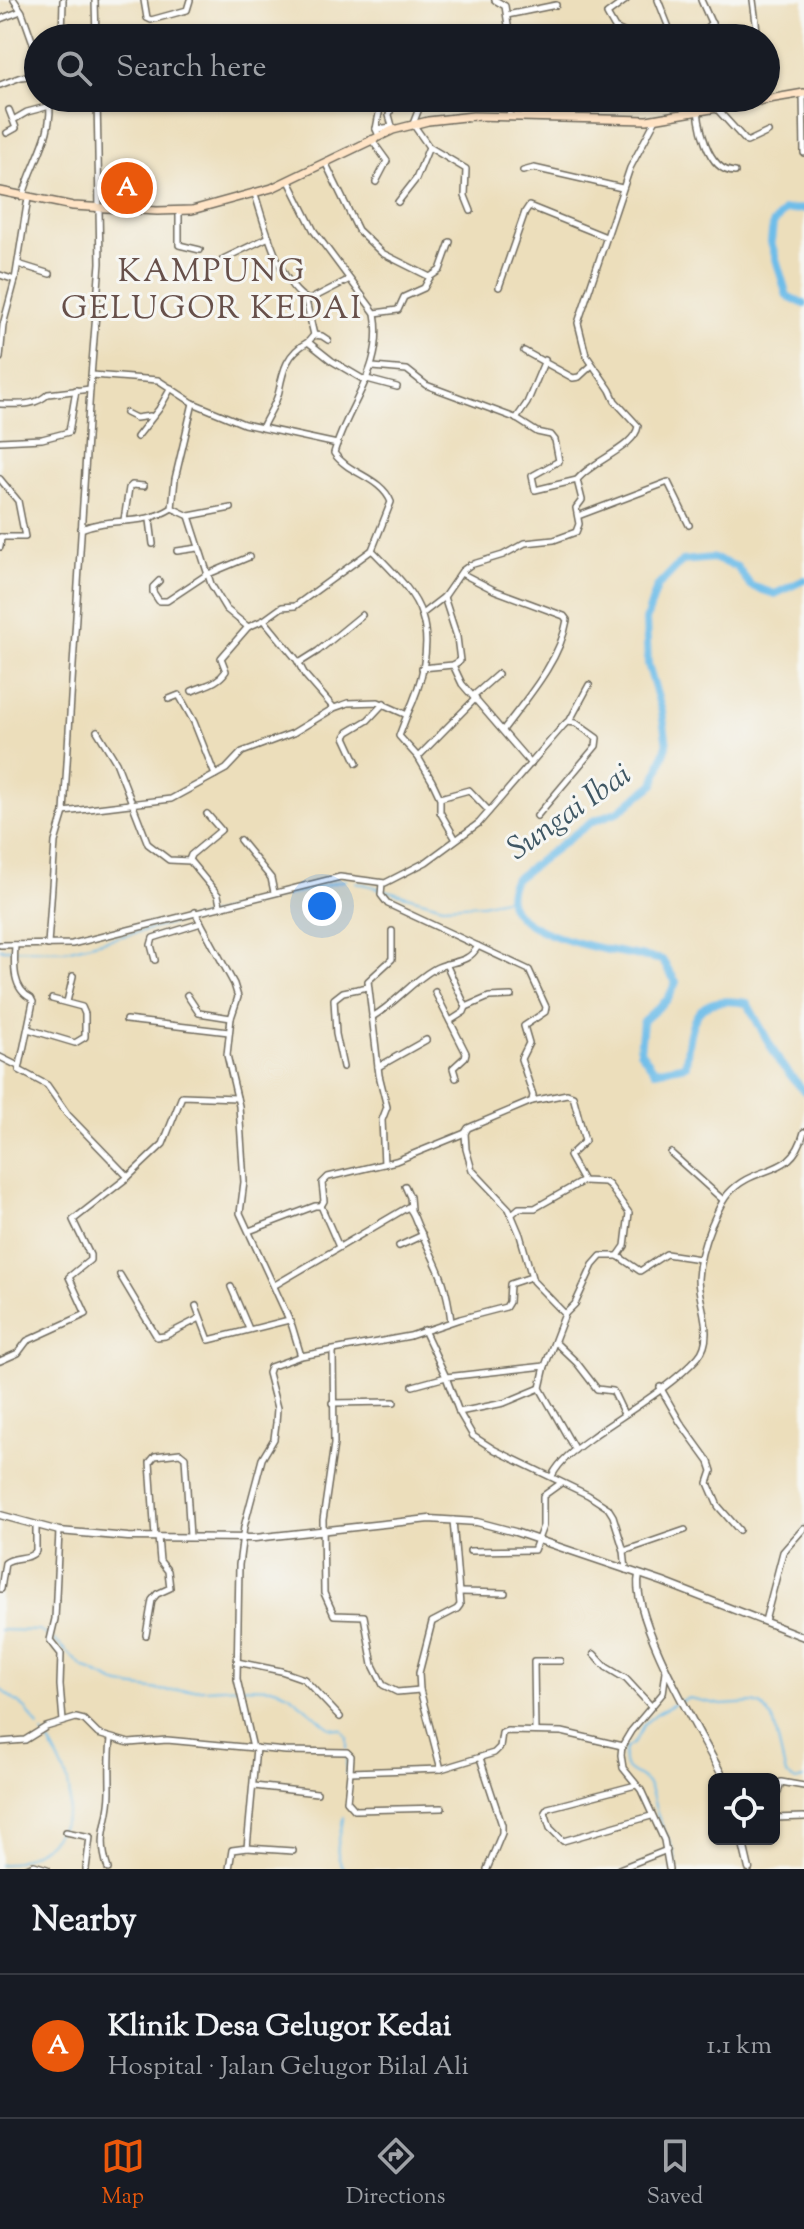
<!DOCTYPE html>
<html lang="en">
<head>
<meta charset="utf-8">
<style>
	:root { --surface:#171b24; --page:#20242c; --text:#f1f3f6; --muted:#9ea1a6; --line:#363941; --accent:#ea580c }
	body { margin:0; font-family:"Sorts Mill Goudy",serif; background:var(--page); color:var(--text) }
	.controls { position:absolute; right:24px; bottom:24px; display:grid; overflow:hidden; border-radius:12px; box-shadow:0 2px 6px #0004 }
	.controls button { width:72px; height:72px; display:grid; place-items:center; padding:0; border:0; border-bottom:2px solid var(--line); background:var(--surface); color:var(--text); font:40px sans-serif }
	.you { position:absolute; left:322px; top:906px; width:28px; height:28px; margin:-20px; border:6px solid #fff; border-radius:50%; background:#1a73e8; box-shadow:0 0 0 12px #1a73e833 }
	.badge { display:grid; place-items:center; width:52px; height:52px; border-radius:50%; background:var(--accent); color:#fff; font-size:26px; font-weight:700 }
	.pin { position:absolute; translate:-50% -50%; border:4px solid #fff; box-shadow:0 2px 8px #0006 }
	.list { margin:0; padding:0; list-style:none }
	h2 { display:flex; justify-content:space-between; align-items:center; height:104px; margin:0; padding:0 32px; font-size:34px }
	h2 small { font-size:26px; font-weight:400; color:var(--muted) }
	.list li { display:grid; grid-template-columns:52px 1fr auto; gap:24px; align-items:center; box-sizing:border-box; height:144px; padding:0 32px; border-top:2px solid var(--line) }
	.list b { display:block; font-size:30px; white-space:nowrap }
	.list p { margin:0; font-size:26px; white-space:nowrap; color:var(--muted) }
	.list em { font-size:26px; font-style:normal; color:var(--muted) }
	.icon { flex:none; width:44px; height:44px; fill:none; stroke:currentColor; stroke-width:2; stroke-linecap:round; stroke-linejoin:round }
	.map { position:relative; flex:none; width:804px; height:1869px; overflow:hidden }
	.search { position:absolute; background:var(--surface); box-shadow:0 2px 6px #0004; left:24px; right:24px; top:24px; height:88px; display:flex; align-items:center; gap:20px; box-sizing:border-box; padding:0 28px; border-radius:44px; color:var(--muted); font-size:30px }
	.sheet { height:248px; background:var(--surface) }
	nav { display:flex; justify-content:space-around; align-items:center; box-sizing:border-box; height:112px; border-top:2px solid var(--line); background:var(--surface); font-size:22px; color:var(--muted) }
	nav a { display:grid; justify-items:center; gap:4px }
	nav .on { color:var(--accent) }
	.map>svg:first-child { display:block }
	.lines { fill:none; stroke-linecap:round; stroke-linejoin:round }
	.stream { stroke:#6ebde9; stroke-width:2 }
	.river { stroke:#6ebde9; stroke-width:8 }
	.minor-casing { stroke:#6f6a5d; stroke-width:8 }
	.tertiary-casing { stroke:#6f6a5d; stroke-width:9 }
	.secondary-casing { stroke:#6f6a5d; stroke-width:10 }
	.minor { stroke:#fff; stroke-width:5 }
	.tertiary { stroke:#fff; stroke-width:6 }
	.secondary { stroke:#ffe4c6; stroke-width:7 }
	.labels { text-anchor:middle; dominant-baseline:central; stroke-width:6; stroke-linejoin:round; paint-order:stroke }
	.neighbourhood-label { font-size:32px; letter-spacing:2px; fill:#67504a; stroke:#f6f6f2 }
	.water-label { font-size:32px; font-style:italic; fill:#3f5764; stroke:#f6f6f2 }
</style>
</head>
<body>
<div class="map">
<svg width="804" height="1869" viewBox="0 0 804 1869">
	<rect width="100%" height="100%" fill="#f6f6f2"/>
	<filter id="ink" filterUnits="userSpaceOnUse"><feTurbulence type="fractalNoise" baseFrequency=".0125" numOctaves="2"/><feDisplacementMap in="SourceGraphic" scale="16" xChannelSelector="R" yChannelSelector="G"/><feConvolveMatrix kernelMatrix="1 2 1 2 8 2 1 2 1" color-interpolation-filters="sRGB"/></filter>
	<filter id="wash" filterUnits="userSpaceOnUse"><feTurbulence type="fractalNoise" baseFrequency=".006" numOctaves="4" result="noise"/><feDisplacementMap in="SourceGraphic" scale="32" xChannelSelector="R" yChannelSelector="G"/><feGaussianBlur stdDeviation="1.8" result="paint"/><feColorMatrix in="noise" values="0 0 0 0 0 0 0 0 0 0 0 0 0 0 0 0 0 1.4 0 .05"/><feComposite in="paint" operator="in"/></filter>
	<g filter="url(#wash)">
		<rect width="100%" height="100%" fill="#ecdebb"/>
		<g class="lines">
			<g class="stream">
				<path d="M 356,882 L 443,906 L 482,904 L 508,898"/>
				<path d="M 201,917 L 346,880"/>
				<path d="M 0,949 L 66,950 L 195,918"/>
				<path d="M 0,1630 L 39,1631 L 48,1636"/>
				<path d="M 54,1640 L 83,1667 L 120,1685 L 168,1691 L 240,1687 L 275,1688 L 290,1695 L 330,1728 L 342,1730 L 347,1737 L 347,1749"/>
				<path d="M 0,1689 L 26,1709 L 38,1727"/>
				<path d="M 346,1774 L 347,1756"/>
				<path d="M 343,1817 C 342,1837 330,1852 345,1869"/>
				<path d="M 0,1865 C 36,1861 75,1830 69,1789 C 68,1775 51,1744 42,1733"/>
				<path d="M 676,1869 C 677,1850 664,1834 658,1816 C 654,1806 654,1796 649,1786 C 640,1770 618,1777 625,1749 L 634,1743 L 644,1724 L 656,1714 L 678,1702 L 689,1698 L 722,1705 L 754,1703 L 762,1706 L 773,1719 L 786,1775 L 796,1781 L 804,1779"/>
			</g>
			<g class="river">
				<path d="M 804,209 L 785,210 L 773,224 L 771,242 L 787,296 L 804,304"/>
				<path d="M 804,580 L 775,594 L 751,586 L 737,567 L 713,558 L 682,561 L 657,587 L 646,620 L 648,664 L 662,712 L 667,745 L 654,784 L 619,811 L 591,822 L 514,880 C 481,937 630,953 662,960 L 676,982 L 668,999 L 643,1021 L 640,1051 L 655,1071 L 686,1065 C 690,1019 694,994 747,1003 L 780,1063 L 804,1091"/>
			</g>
		</g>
	</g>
	<g filter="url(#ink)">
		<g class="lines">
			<defs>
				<g id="minor">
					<path d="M 14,0 L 22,12 L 38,57"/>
					<path d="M 95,0 L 96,38"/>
					<path d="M 144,0 L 147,18 L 151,20 L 187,10 L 190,0"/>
					<path d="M 495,0 L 505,6 L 510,38"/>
					<path d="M 626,0 L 607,14 L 615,28 L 636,38"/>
					<path d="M 658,0 L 673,38"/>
					<path d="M 701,0 L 718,38"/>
					<path d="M 753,0 L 758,38"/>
					<path d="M 507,15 L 556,5"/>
					<path d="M 0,19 L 21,11"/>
					<path d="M 411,31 L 419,32 L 422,38"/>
					<path d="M 62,38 L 63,0"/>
					<path d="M 700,38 L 700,33 L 712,23"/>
					<path d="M 0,85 L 21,77 L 38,75"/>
					<path d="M 803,93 L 804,153"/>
					<path d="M 698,98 C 697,121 706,171 735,172"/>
					<path d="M 716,108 L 747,142 L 768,132"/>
					<path d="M 509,116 L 512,98"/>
					<path d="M 15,119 L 27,112 L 50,106"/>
					<path d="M 376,129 L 392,127"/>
					<path d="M 393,130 L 389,115 L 394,98"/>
					<path d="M 7,133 L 16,128 L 9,110"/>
					<path d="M 379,136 L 376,129 L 382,98"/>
					<path d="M 371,139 L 387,161 L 376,182"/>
					<path d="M 429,147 L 466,169 L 465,196 L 471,211"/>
					<path d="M 326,164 L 358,230 L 382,253 L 430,277 L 440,270 L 450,242"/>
					<path d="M 523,171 L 534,168 L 622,188"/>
					<path d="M 289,181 L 314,231 L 375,313 C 385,369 348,403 334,453 C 348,474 381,477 391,502 L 372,550 C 389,568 415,591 422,616 C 432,647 421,686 407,715"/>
					<path d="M 255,194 C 264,223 281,289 309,300 L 348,280"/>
					<path d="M 23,196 C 32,162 55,134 49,98"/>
					<path d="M 398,202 L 416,179 L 429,147 L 413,124 L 423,98"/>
					<path d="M 179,211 L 179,245 L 200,250"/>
					<path d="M 223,259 L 269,237"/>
					<path d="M 18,264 L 50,274"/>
					<path d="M 0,275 L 15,280 L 28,198"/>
					<path d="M 499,287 L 525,212 L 529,206 L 606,237"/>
					<path d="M 306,301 L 314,335"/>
					<path d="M 375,313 L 398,310 L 404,297 L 424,288 L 430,277"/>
					<path d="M 328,340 L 322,336 L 314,335 L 308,342 L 332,361 L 366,381"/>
					<path d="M 524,351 L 573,378 L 579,377 L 592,365"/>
					<path d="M 0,358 L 3,325 L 15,280"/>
					<path d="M 373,367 L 407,370 L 426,385 L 515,418 L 537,432 L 551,435 L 555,440 L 559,461 L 532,476 L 535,490 L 577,480"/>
					<path d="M 92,375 L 158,380 L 193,403 L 244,424 L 337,444"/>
					<path d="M 367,379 L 397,387"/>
					<path d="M 0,404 C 17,404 35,407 48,394 L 90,389"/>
					<path d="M 126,413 L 136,418 L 150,416"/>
					<path d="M 516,419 L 527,403 L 545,360"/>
					<path d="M 262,428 C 267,416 277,403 279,391 C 283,370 287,353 308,342"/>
					<path d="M 137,437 L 159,409 L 171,388"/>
					<path d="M 0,441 L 42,439 L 69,432 L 76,390"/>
					<path d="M 0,479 L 18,501 L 25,537 L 0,537"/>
					<path d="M 172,508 L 189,516 L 211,584 L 226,609 L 248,627 L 264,620 L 297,660 L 305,675 L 333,707"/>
					<path d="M 189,516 L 231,508"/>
					<path d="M 578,516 L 668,482 L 689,525"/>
					<path d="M 124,520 L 129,488 L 132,485 L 144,486"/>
					<path d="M 150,520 L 153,544"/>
					<path d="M 81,529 C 114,516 142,527 172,508 L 175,479 L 193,403"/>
					<path d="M 0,547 L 1,537"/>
					<path d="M 177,551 L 198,548"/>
					<path d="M 461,573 L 494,590 L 564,616 L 567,620 C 560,661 527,698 503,730"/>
					<path d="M 159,581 L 153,587 L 153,592 L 159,601 L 167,601 L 206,575 L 249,557"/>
					<path d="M 422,614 L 444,597 L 462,571 L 470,565 L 503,555 L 525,543 L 554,540 L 576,532 L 579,524 L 576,508 L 582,500 L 577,480 C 591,461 635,448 638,426 L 615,401 L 610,390 L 586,355 L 578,323 L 630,168 L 656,119"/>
					<path d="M 264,620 L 282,607 L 295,606 L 372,550"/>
					<path d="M 299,663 L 318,651 L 362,615"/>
					<path d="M 453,665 L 462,684 L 531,764"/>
					<path d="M 422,668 L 453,665 L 460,661 L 457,637 L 444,597"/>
					<path d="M 192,691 C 205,685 217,684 226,671 L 221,658 L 248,627"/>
					<path d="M 473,696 L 498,674"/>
					<path d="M 169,699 L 179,695 L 194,722 L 215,775"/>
					<path d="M 569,722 L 589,685"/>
					<path d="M 97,731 L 116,762 L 148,844 L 169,860 L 190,861 L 218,895 L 220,905"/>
					<path d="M 418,757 L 476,698"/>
					<path d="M 357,763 L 345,737 L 348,732 L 368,720 L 384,703"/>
					<path d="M 440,798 L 469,790 L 489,811"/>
					<path d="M 64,812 L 171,799 L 226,769 L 242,752 L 293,733 L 334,708 L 348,703 L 378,702 L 407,715 L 399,736 L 418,757 L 432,781 L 440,798 L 440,812 L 455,838"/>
					<path d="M 240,840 L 271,878 L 274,892"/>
					<path d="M 189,860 L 191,855 L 221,830 L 207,814"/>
					<path d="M 382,883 L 381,895 L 388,904 L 529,970 L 546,1007 L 545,1012 L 524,1026 L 529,1043 L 521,1059 L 533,1095 L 532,1101 L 468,1128 L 465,1133 L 466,1149 L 472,1170 L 509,1209 L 520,1235 L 533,1281 L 565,1314"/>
					<path d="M 195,912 L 234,984 L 238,997 L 231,1018 L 227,1055 L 239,1106 L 244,1182 L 240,1213 L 292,1326 L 301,1356 L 410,1336 L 460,1319 L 506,1307 L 509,1302 L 510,1284 L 531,1277"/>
					<path d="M 0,945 L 72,944 L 340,877 L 385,883 L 426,862 L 479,823 L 563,726 L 567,722 L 576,723 L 597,738 L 596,746 L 537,816"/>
					<path d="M 15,945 C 14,964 12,989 31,998 L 33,1002 L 19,1070 L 47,1085 L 68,1115 L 128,1177"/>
					<path d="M 48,945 L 55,842 L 64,812 L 90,389 L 100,263 L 97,98"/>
					<path d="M 155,960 L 151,945 L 153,938 L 201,923"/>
					<path d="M 446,964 L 466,1007 L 464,1012 L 450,1021"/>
					<path d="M 435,992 L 466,1053 L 465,1057 L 453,1068 L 456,1078"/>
					<path d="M 187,995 L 199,1013 L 231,1018"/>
					<path d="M 67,1002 L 73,976"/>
					<path d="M 466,1007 L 489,997 L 511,996"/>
					<path d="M 372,1017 C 395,1004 411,982 434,969 C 450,960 468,965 478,946"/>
					<path d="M 126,1020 L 229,1032"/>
					<path d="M 28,1029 L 75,1043 L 85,1037 L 85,1014 L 82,1007 L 52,999"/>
					<path d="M 0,1057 L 18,1066"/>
					<path d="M 343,1067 L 336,1034 L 334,999 L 343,992 L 368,987"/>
					<path d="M 378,1067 L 426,1040"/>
					<path d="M 532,1101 L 567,1094 L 573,1096 L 585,1141 L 569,1156 L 583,1181 L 605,1182 L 609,1185 L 629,1213 L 625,1246 L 618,1256"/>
					<path d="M 671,1153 L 723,1200"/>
					<path d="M 384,1164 L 382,1120 L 387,1107 L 379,1075 L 368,981 L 392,959 L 392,931"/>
					<path d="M 405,1186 L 410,1197 L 411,1209"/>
					<path d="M 321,1206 L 324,1201 L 322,1183 L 328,1177 L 396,1161 L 465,1133"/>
					<path d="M 511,1215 L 519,1208 L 535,1208 L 583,1181"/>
					<path d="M 249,1231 L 315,1206 L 321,1206 L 339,1247"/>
					<path d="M 399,1246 L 423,1235"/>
					<path d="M 120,1275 L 157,1337 L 165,1336 L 200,1318"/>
					<path d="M 275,1285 L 408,1207 C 415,1214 415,1222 420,1230 C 437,1267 446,1279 451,1321"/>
					<path d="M 231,1287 L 249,1329"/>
					<path d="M 196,1306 L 209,1340 L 289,1320"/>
					<path d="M 555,1342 L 577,1363 L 597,1389 L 613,1391 L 624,1414"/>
					<path d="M 333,1352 L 334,1444 L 323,1520 L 324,1593 L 334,1615 L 364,1616 L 373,1665 L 383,1685 L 397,1692 L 420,1690"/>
					<path d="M 0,1361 L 18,1353 L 27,1341 L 86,1314 L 69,1277 L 90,1260 L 90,1255 L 73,1220 L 128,1177 L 163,1144 L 182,1096 L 237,1098"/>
					<path d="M 545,1366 L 565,1314 L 575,1304 L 593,1265 L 601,1256 L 618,1256 L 640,1271 L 666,1254 L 700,1259"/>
					<path d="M 413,1386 L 446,1377 L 424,1330"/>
					<path d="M 660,1387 L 680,1422 L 709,1462 L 712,1471 L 708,1483 L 718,1506 L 739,1530"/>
					<path d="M 332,1403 L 394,1402"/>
					<path d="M 459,1412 L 504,1403 L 540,1388"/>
					<path d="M 575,1450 L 540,1388 L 545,1366 L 446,1377 L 459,1412 L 473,1436 L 495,1450 L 588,1495 L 608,1508 L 613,1516 L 624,1551 L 626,1570"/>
					<path d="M 552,1476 C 561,1458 580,1446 596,1434 C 629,1411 672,1386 698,1357 C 716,1337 698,1302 698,1279 C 699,1261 704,1243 711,1226 C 716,1216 720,1203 728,1194 C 756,1162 792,1180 804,1132"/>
					<path d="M 59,1531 L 55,1619 L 50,1640 L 61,1654 L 60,1685 L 63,1721"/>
					<path d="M 155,1537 L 150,1462 L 155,1456 L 180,1453 L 185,1457 L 190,1537"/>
					<path d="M 470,1551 L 534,1550 L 543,1526 L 543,1496 L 561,1483"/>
					<path d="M 624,1551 L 685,1530"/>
					<path d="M 1,1589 L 5,1563 C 14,1555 29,1561 36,1551 L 36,1526"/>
					<path d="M 460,1592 L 505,1593"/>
					<path d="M 765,1621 L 783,1552 L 804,1528"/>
					<path d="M 146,1635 L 152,1600 L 157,1594 L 170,1588 L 168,1571 L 160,1561 L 158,1537"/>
					<path d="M 594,1654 L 606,1667 L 626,1679 L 651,1706"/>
					<path d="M 237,1662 L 281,1671 L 304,1679 L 340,1717"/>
					<path d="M 666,1671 L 663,1693 L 631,1731 L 622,1746 L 621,1755 L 623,1768 L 641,1790 L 664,1840 L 669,1869"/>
					<path d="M 535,1731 L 534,1661 L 560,1661"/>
					<path d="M 0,1742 L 25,1740 L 46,1727 L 76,1718 L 84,1720 L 98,1734 L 129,1743 L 167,1740 L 286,1751 L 347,1752 L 351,1756 L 350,1772 L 441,1769 L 494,1753 L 500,1747 L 502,1733 L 507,1731 L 562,1732 L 622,1746"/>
					<path d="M 253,1748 L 237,1679 L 239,1565 L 244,1527 L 262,1459 L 274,1439 L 276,1423 L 277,1408 L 268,1373 L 270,1367 L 301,1356"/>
					<path d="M 480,1758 L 502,1825 L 502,1833 L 487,1869"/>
					<path d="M 441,1769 L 420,1690 L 419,1673 L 432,1622 L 457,1609 L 460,1605 L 453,1520"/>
					<path d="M 350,1772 L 347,1801 L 355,1810 L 442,1808"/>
					<path d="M 636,1785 L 548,1808 L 545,1812 L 550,1828 L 563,1841 L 651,1816"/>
					<path d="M 254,1786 L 317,1793"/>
					<path d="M 774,1805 L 781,1782 L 804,1786"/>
					<path d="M 774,1818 L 804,1817"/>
					<path d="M 66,1832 L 90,1837 L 86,1869"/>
					<path d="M 247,1848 L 293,1851"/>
					<path d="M 27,1868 L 34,1865 L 47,1869"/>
					<path d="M 108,1869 C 96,1832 110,1825 110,1791 C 110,1774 109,1757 111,1739"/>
					<path d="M 229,1869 L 232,1850 L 247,1848 L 256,1748"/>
					<path d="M 619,1869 L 667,1850"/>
				</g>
				<g id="tertiary">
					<path d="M 0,1515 L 59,1531 L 128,1537 L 255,1538 L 429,1519 L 477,1522 L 515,1532 L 663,1582 L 804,1637"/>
					<path d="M 639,1575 C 629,1616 703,1738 724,1779"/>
					<path d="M 742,1839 L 749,1869"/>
				</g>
				<path id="secondary" d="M 0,191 L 73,206 L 157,211 L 192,210 L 272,188 L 393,130 L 428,121 L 473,116 L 647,120 L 804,93"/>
			</defs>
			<use href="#minor" class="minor-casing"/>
			<use href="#tertiary" class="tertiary-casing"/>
			<use href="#secondary" class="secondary-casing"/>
			<use href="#minor" class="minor"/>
			<use href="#tertiary" class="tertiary"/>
			<use href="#secondary" class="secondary"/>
		</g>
	</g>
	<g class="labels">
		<g class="neighbourhood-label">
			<text x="212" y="273">KAMPUNG<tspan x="212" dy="37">GELUGOR KEDAI</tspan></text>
		</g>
		<g class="water-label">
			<text transform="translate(570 813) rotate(-35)">Sungai Ibai</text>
		</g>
	</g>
</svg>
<div class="controls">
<button><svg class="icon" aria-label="locate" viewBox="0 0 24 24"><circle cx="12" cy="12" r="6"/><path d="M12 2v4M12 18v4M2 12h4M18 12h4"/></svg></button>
</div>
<div class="you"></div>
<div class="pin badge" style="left:127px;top:188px">A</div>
<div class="search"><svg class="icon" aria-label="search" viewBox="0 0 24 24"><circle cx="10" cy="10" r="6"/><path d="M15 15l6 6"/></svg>Search here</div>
</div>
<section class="sheet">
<h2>Nearby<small></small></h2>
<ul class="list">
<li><span class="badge">A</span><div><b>Klinik Desa Gelugor Kedai</b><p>Hospital · Jalan Gelugor Bilal Ali</p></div><em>1.1 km</em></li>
</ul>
</section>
<nav>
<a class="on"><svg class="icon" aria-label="map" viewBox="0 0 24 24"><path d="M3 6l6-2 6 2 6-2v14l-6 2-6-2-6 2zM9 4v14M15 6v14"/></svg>Map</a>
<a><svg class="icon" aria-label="directions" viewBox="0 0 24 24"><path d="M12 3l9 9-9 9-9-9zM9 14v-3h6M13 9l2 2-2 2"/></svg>Directions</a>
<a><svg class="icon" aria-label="saved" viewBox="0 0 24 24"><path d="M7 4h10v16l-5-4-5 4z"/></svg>Saved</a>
</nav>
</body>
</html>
